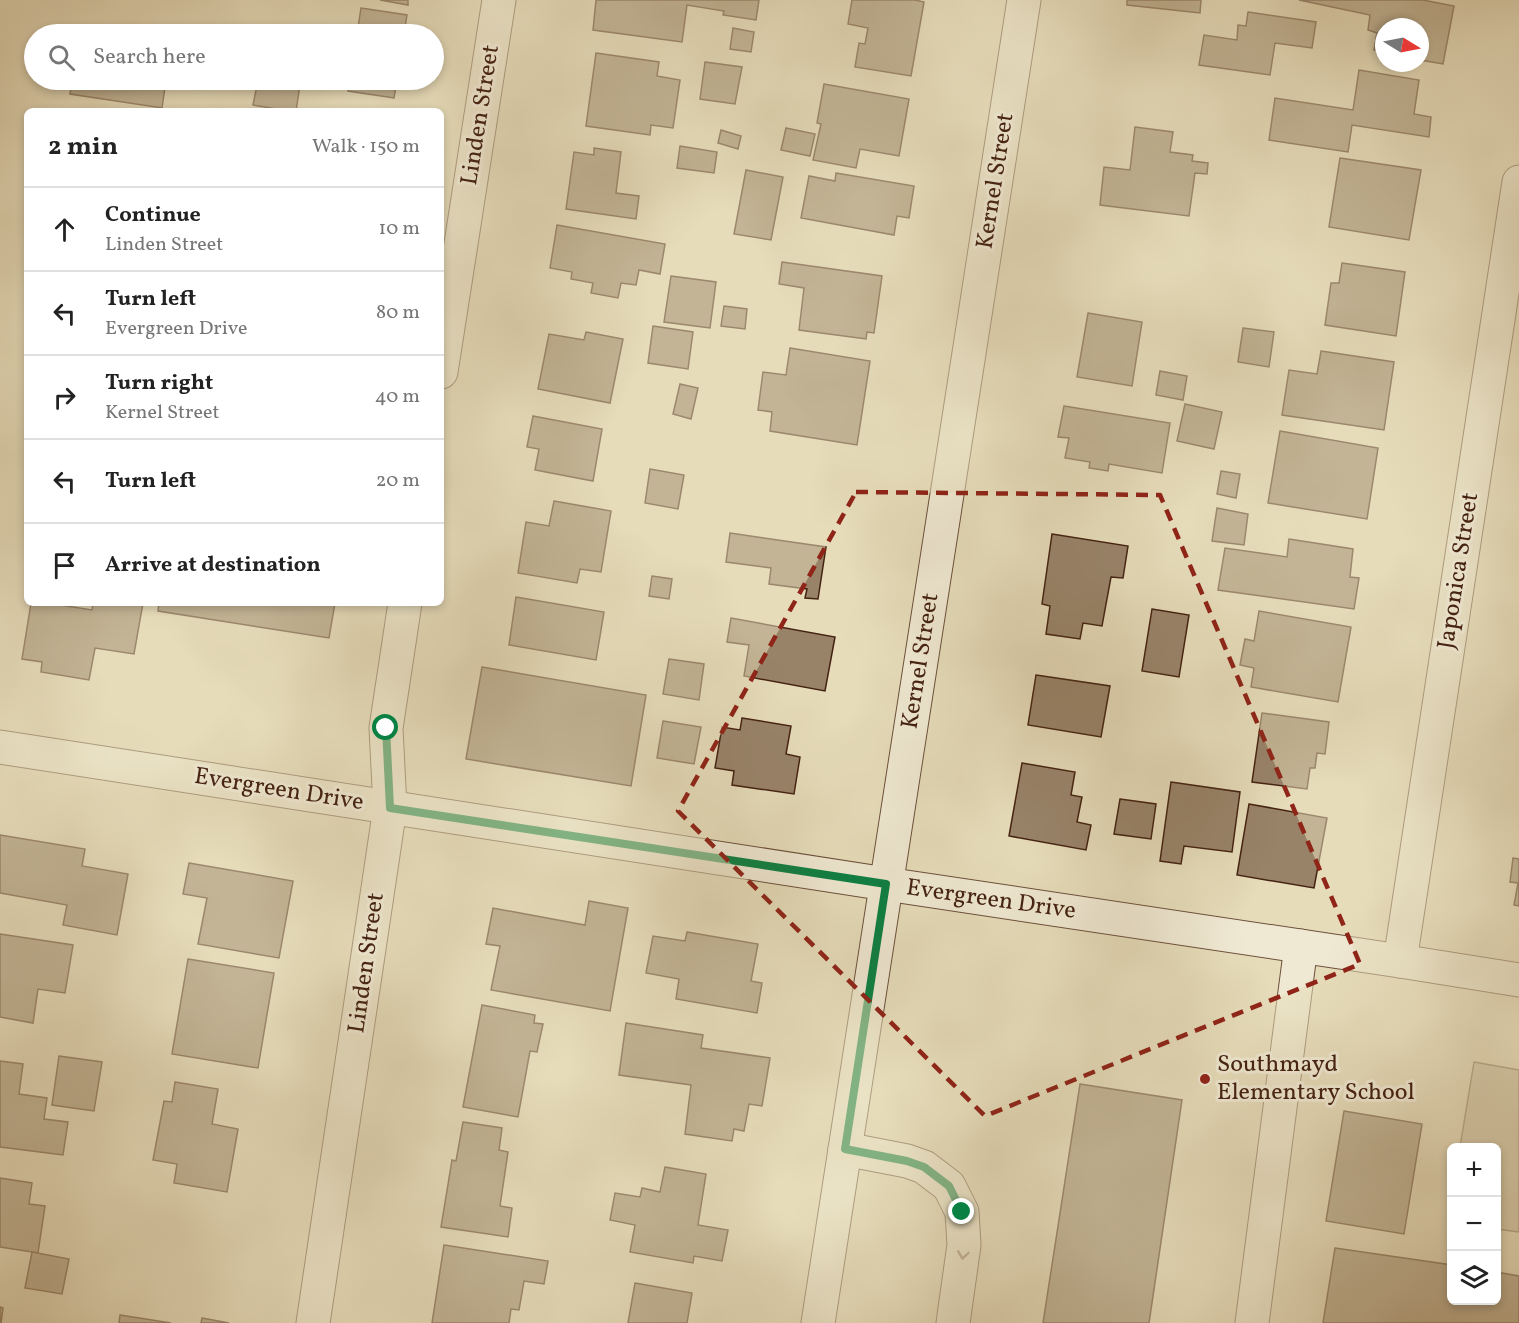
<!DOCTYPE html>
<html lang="en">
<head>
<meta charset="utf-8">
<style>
	:root { --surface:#fff; --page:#f2f2f2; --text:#222; --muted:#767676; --line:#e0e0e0 }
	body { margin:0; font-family:Vollkorn,serif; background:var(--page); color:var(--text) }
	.controls { position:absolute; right:18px; bottom:18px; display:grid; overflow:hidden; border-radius:9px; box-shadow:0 3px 9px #0003 }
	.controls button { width:54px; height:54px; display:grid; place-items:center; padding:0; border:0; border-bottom:2px solid var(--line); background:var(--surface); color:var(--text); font:30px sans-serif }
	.compass { position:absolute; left:1375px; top:18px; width:54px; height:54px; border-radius:50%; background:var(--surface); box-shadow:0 3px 9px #0003; rotate:100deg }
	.stop { position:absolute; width:18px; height:18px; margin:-14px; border:4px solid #0b8043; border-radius:50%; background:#fff }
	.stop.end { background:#0b8043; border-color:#fff; box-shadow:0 2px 6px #0008 }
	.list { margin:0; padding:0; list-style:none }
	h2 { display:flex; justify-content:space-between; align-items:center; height:78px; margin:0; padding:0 24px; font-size:26px }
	h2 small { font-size:20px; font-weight:400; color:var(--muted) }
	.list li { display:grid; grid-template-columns:39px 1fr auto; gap:18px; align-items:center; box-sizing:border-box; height:84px; padding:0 24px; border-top:2px solid var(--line) }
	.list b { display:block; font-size:22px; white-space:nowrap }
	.list p { margin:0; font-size:20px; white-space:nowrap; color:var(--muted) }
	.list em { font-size:20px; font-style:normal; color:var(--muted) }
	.icon { flex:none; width:33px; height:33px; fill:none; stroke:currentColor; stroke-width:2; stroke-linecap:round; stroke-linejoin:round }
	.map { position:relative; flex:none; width:1519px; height:1323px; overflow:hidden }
	.search { position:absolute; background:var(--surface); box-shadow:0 3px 9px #0003; left:24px; top:24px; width:420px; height:66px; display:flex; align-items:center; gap:15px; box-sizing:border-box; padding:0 21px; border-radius:33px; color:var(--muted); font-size:22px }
	.panel { position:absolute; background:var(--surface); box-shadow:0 3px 9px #0003; left:24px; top:108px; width:420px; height:498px; border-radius:9px }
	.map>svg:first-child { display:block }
	.green { fill:#cabc9d; stroke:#876f57; stroke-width:1.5 }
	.building { fill:#988369; stroke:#421; stroke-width:1.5 }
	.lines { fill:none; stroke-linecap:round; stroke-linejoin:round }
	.minor-casing { stroke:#6c503b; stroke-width:35 }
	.minor { stroke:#efe8d2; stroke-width:33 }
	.oneway { stroke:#9a8572 }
	.route { stroke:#0b8043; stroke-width:8 }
	.marked { fill:none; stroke:#8f2418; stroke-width:4.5; stroke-dasharray:12 8; stroke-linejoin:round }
	.poi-dot { fill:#8f2418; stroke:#efe8d2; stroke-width:2 }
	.labels { text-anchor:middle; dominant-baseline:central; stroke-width:6; stroke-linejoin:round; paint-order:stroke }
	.street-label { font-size:24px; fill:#421; stroke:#efe8d2 }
	.poi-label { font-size:24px; fill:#421; stroke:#efe8d2; text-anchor:start }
</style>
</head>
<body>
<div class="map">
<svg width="1519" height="1323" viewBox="0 0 1519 1323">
	<rect width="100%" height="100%" fill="#e6dcba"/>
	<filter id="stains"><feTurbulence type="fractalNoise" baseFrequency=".00333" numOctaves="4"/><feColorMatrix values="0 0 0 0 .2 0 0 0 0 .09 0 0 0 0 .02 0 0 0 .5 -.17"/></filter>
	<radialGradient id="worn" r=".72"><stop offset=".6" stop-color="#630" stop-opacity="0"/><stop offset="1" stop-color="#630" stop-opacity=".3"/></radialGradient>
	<path class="green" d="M 1474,1062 L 1519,1070 L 1519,1232 L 1497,1229 L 1496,1148 L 1460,1147 Z"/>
	<g class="building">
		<path d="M 380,0 L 408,0 L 408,5 Z"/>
		<path d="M 596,0 L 759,0 L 756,20 L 723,15 L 724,11 L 687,5 L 682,42 L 593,30 Z"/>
		<path d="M 852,0 L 915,0 L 924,2 L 911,76 L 855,67 L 859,43 L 865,44 L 868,28 L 848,24 Z"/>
		<path d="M 1127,0 L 1201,0 L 1200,13 L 1127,5 Z"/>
		<path d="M 1299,0 L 1423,0 L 1454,6 L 1443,64 L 1420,60 L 1420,27 L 1384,27 L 1384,52 L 1374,50 L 1377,33 L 1368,30 L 1370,15 Z"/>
		<path d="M 361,8 L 407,15 L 404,34 L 357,34 Z"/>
		<path d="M 1248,12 L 1316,22 L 1312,48 L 1275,43 L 1270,75 L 1199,65 L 1204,35 L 1237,40 L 1238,25 L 1246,26 Z"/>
		<path d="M 733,28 L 754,32 L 751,52 L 730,49 Z"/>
		<path d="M 97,30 L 126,34 L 96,34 Z"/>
		<path d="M 596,53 L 659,62 L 657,76 L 680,80 L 673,128 L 651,125 L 650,135 L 586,126 Z"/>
		<path d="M 705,62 L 742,67 L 735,104 L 700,99 Z"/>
		<path d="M 1359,70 L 1419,80 L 1414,114 L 1431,117 L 1429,137 L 1352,125 L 1348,152 L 1269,140 L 1275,98 L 1353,110 Z"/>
		<path d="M 72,80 L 166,80 L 162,108 L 70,94 Z"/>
		<path d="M 258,80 L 271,80 L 300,85 L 296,111 L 288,111 L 253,105 Z"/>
		<path d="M 350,80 L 397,80 L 394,98 L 348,91 Z"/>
		<path d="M 824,84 L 909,99 L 899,156 L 860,149 L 856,168 L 813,160 L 821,124 L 817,123 Z"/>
		<path d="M 1135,127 L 1173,132 L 1170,152 L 1193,155 L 1192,161 L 1208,163 L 1207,174 L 1195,173 L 1189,216 L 1100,205 L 1104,167 L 1130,170 Z"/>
		<path d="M 786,128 L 815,134 L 810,156 L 781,150 Z"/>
		<path d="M 721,130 L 741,136 L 738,149 L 718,143 Z"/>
		<path d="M 680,146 L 717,152 L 714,173 L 677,168 Z"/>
		<path d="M 594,148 L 621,152 L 616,193 L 639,196 L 636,219 L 566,209 L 574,152 L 594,155 Z"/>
		<path d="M 1340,158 L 1421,170 L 1409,240 L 1329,227 Z"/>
		<path d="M 746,170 L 783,177 L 771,240 L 734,234 Z"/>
		<path d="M 836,173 L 914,186 L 909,218 L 897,216 L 894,235 L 801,218 L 809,176 L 835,181 Z"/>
		<path d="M 557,225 L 665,244 L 660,274 L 639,270 L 636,285 L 621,283 L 618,298 L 591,293 L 593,283 L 571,279 L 572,272 L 550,268 Z"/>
		<path d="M 782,262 L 882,276 L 874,333 L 867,332 L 866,339 L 799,330 L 804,288 L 779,284 Z"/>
		<path d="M 1342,263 L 1405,272 L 1396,336 L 1325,325 L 1331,283 L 1339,283 Z"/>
		<path d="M 671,276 L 716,282 L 710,328 L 664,322 Z"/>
		<path d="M 724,306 L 747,309 L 745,329 L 721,326 Z"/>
		<path d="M 1088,313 L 1142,322 L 1132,386 L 1077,377 Z"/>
		<path d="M 653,326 L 693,332 L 688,369 L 648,363 Z"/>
		<path d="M 1243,328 L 1274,332 L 1269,367 L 1238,362 Z"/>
		<path d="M 586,332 L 623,339 L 610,403 L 538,389 L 549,334 L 584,340 Z"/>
		<path d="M 790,348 L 870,361 L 857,445 L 770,431 L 772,412 L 758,410 L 763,372 L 786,375 Z"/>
		<path d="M 1321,351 L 1394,362 L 1384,430 L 1282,415 L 1289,370 L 1317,374 Z"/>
		<path d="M 1160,371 L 1187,376 L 1183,400 L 1156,395 Z"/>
		<path d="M 680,384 L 698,388 L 691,419 L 673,414 Z"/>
		<path d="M 1185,404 L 1222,412 L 1214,449 L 1177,441 Z"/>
		<path d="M 1064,406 L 1170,423 L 1162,473 L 1109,464 L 1108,471 L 1089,468 L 1090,462 L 1065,458 L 1069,438 L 1058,437 Z"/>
		<path d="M 533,416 L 602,429 L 593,481 L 535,470 L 539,449 L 527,447 Z"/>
		<path d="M 1280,431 L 1378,448 L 1367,519 L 1268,503 Z"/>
		<path d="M 650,469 L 684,475 L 678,509 L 645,503 Z"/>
		<path d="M 1221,471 L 1240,474 L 1236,498 L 1217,494 Z"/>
		<path d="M 554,501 L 611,511 L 601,572 L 580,569 L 577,583 L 518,573 L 526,522 L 549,526 Z"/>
		<path d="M 1217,508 L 1248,514 L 1244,545 L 1212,541 Z"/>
		<path d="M 730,533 L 826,547 L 818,599 L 805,598 L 807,589 L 769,584 L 771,568 L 726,562 Z"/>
		<path d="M 1052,534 L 1128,546 L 1123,578 L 1111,577 L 1102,626 L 1083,623 L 1080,639 L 1046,634 L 1050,606 L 1042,604 Z"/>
		<path d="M 1289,539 L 1353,549 L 1350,577 L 1359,578 L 1354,609 L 1218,590 L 1225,548 L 1287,557 Z"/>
		<path d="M 652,576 L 672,579 L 669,599 L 649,596 Z"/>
		<path d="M 516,597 L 604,612 L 596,660 L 509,645 Z"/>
		<path d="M 31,603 L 47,603 L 92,610 L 93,603 L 143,603 L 134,654 L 95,648 L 89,680 L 41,672 L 42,662 L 22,659 Z"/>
		<path d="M 159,603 L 335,603 L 329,638 L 158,611 Z"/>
		<path d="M 1152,609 L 1189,615 L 1179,677 L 1142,671 Z"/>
		<path d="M 1259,611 L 1351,627 L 1338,702 L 1251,687 L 1254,668 L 1240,665 L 1245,639 L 1254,641 Z"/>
		<path d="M 731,618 L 835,637 L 825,691 L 744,676 L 749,645 L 727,642 Z"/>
		<path d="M 669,659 L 704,664 L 699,700 L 663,694 Z"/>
		<path d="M 482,667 L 646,695 L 631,786 L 466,759 Z"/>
		<path d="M 1036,675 L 1110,686 L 1101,737 L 1028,725 Z"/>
		<path d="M 1262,713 L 1329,722 L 1325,754 L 1317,753 L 1315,768 L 1310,768 L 1307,789 L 1252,782 Z"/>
		<path d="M 742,718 L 791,726 L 786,754 L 800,757 L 794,794 L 732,785 L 734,771 L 715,768 L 722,727 L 740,730 Z"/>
		<path d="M 663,721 L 701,727 L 694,764 L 657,758 Z"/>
		<path d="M 1022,763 L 1075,772 L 1071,795 L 1082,797 L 1077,822 L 1091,825 L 1086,850 L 1009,836 Z"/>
		<path d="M 1171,782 L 1240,792 L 1232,852 L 1184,846 L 1181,864 L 1160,861 Z"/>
		<path d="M 1120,799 L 1156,804 L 1151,839 L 1114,834 Z"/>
		<path d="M 1249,804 L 1327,818 L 1314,888 L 1237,875 Z"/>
		<path d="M 0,835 L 85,849 L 82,866 L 128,874 L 117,935 L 63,925 L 67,905 L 0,893 Z"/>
		<path d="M 1513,858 L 1519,859 L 1519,906 L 1514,905 L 1518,883 L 1510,882 Z"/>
		<path d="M 189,863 L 293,881 L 279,958 L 198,944 L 207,898 L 183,894 Z"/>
		<path d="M 589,901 L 628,908 L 610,1011 L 491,990 L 500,946 L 486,944 L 493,908 L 585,925 Z"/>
		<path d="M 687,932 L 758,944 L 751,981 L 762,983 L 757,1013 L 676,999 L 679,979 L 646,973 L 653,936 L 685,941 Z"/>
		<path d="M 0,934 L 73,945 L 65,993 L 38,989 L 33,1023 L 0,1017 Z"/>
		<path d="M 188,959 L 274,973 L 258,1068 L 172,1054 Z"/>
		<path d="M 482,1005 L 535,1015 L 534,1023 L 543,1024 L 537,1052 L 530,1051 L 518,1117 L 463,1107 Z"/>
		<path d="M 626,1023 L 703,1035 L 701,1048 L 770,1058 L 762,1106 L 749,1104 L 744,1131 L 734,1129 L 732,1141 L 685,1134 L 691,1085 L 619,1075 Z"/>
		<path d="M 59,1056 L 102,1062 L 94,1111 L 52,1105 Z"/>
		<path d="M 0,1061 L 23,1064 L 19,1094 L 47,1098 L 44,1119 L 68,1122 L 63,1155 L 0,1147 Z"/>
		<path d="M 175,1082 L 218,1089 L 212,1124 L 238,1129 L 227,1192 L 174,1183 L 177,1164 L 153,1160 L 164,1101 L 172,1102 Z"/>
		<path d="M 1080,1084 L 1182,1100 L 1149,1323 L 1043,1323 Z"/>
		<path d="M 1344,1111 L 1422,1124 L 1404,1234 L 1326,1221 Z"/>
		<path d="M 463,1122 L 502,1128 L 499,1150 L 508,1152 L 500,1206 L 512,1208 L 508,1237 L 441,1227 L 452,1160 L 456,1161 Z"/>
		<path d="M 665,1167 L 706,1174 L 698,1225 L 728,1230 L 722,1261 L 694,1256 L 693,1263 L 630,1252 L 635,1225 L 610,1220 L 615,1193 L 640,1197 L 642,1188 L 660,1192 Z"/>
		<path d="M 0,1178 L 32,1183 L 29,1204 L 45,1206 L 38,1253 L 0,1247 Z"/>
		<path d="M 444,1245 L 548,1261 L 544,1284 L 524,1281 L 519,1310 L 511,1309 L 509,1323 L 432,1323 Z"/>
		<path d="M 1335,1248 L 1452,1265 L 1452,1300 L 1496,1300 L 1496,1272 L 1519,1276 L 1519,1323 L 1323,1323 Z"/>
		<path d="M 32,1252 L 69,1259 L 62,1294 L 25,1288 Z"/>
		<path d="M 635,1283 L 692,1293 L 687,1323 L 628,1323 Z"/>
		<path d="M 0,1307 L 3,1308 L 1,1323 L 0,1323 Z"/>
		<path d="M 120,1315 L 171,1323 L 119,1323 Z"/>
		<path d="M 202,1318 L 229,1323 L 201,1323 Z"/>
	</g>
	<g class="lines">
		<defs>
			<g id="minor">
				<path d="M 441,372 L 499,0"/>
				<path d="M 0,747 L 886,884 L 1400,961 L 1519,980"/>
				<path d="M 1400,961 L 1519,182"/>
				<path d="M 845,1149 L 907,1161 L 924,1167 L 949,1186 L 962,1212 L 964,1245 L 953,1323"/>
				<path d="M 313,1323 L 390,808 L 386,728 L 405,603"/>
				<path d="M 818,1323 L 1024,0"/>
				<path d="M 1252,1323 L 1301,946"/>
			</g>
		</defs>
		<use href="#minor" class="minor-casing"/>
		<use href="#minor" class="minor"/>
	</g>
	<defs><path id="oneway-chevron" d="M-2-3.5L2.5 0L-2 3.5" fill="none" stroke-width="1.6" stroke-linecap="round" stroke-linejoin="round" transform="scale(1.5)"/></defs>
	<use class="oneway" href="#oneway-chevron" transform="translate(963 1255) rotate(98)"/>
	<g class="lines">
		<path class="route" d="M 386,728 L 390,808 L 886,884 L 845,1149 L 907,1161 L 924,1167 L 949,1186 L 962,1212"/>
	</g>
	<path d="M0 0H1519V1323H0ZM 856,492 L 1160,495 L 1360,964 L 985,1116 L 678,811 Z" fill="#e6dcba" fill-opacity=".55" fill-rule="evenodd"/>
	<path class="marked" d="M 856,492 L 1160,495 L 1360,964 L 985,1116 L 678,811 Z"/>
	<circle class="poi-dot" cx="1205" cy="1079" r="6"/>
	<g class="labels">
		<g class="street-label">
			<text transform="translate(481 115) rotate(-81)">Linden Street</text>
			<text transform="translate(996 181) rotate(-81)">Kernel Street</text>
			<text transform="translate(1459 571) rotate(-81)">Japonica Street</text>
			<text transform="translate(921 661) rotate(-81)">Kernel Street</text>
			<text transform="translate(279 790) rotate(9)">Evergreen Drive</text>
			<text transform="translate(991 900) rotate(8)">Evergreen Drive</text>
			<text transform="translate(367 963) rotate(-82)">Linden Street</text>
		</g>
		<g class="poi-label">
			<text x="1217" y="1065">Southmayd<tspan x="1217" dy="28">Elementary School</tspan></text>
		</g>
	</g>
	<rect width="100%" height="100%" filter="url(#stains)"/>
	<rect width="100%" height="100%" fill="url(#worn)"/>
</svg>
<div class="controls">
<button>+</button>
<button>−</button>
<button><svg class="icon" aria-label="layers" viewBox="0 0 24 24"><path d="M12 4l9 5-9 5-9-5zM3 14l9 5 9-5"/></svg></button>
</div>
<svg class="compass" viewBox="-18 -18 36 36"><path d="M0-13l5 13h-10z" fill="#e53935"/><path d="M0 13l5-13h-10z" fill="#767676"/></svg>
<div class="stop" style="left:386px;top:728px"></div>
<div class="stop end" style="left:962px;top:1212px"></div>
<div class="search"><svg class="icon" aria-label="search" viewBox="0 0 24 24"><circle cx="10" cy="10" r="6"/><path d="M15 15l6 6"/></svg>Search here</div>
<section class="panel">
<h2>2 min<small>Walk · 150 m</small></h2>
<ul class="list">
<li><svg class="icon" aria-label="ahead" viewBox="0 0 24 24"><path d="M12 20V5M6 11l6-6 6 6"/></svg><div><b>Continue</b><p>Linden Street</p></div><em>10 m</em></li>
<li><svg class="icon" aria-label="left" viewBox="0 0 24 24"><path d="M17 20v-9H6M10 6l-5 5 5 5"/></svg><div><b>Turn left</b><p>Evergreen Drive</p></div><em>80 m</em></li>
<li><svg class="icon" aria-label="right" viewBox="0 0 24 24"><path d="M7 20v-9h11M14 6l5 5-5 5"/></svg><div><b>Turn right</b><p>Kernel Street</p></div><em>40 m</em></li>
<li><svg class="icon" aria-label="left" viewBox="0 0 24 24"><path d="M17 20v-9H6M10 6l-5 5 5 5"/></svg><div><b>Turn left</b></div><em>20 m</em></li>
<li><svg class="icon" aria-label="arrive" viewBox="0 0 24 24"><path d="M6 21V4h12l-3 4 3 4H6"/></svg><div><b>Arrive at destination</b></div></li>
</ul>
</section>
</div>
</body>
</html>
